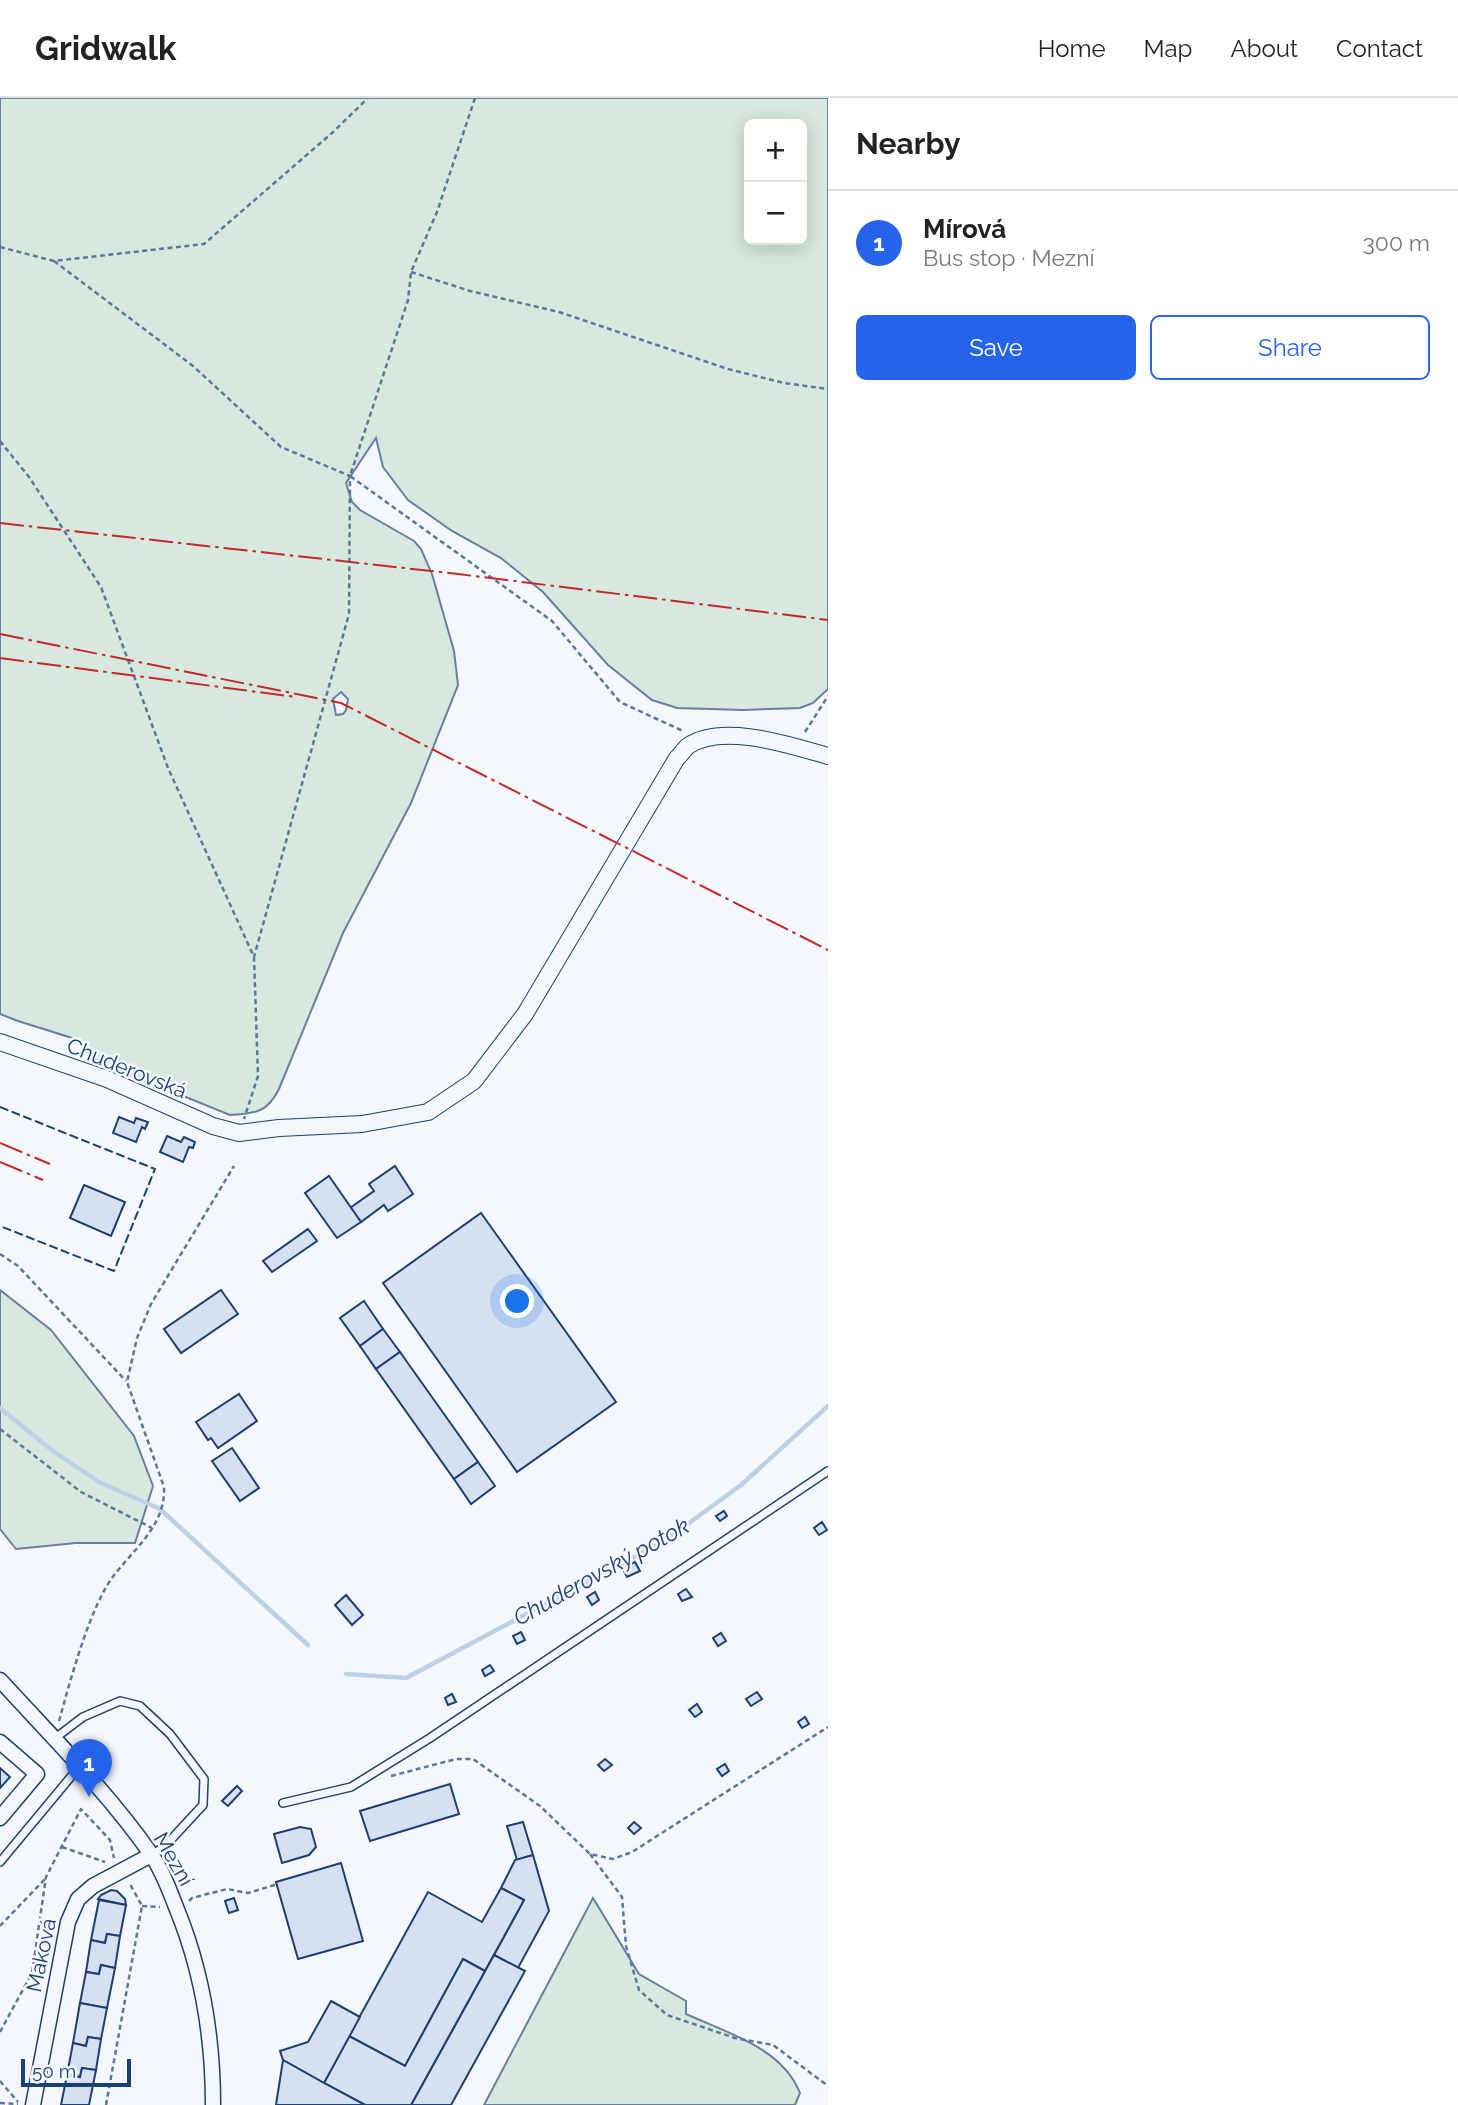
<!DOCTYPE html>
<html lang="en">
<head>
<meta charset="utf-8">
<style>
	:root { --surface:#fff; --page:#f6f6f6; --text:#222; --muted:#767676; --line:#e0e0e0; --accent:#2563eb }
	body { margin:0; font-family:Raleway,sans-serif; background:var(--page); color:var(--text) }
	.controls { position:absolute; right:21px; top:21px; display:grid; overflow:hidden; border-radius:10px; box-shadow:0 4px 18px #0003 }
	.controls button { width:63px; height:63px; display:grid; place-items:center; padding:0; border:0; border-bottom:2px solid var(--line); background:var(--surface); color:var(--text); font:35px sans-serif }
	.scale { position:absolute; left:21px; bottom:18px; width:110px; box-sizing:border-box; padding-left:7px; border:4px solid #1d3f73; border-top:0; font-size:19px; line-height:24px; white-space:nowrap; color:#1d3f73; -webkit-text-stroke:5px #f4f7fb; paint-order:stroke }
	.you { position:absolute; left:518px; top:1204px; width:24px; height:24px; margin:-18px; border:5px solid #fff; border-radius:50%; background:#1a73e8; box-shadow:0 0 0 10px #1a73e833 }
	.badge { display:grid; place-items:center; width:46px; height:46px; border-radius:50%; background:var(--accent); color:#fff; font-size:23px; font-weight:700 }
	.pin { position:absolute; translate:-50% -58px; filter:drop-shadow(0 2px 4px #0008) }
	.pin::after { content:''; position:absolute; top:37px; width:24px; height:21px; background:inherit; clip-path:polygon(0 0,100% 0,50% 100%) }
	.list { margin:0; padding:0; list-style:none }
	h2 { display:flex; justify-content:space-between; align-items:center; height:91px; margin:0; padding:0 28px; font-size:30px }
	h2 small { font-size:23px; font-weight:400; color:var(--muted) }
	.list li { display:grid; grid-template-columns:46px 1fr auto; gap:21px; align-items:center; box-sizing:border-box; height:105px; padding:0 28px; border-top:2px solid var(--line) }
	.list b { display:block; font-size:26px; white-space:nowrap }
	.list p { margin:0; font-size:23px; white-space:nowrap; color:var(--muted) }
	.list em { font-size:23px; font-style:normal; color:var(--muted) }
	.actions { display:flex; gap:14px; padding:21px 28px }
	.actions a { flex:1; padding:16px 0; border:2px solid var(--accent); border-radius:10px; text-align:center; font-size:24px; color:var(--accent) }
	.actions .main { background:var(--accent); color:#fff }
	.map { position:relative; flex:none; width:828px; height:2007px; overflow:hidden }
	header { display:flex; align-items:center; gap:42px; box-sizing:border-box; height:98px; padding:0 35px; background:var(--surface); border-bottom:2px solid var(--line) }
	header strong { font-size:33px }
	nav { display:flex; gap:38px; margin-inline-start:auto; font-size:24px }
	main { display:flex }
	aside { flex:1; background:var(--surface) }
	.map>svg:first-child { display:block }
	.green { fill:#d7e8df; stroke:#687fa3; stroke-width:2; fill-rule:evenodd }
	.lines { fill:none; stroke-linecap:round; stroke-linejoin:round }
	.stream { stroke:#bed0e5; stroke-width:4.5 }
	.building { fill:#d5e0f0; stroke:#1d3f73; stroke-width:2 }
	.service-casing { stroke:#1d3f73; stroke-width:10 }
	.minor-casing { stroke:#1d3f73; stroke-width:17 }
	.tertiary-casing { stroke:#1d3f73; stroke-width:18 }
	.path { stroke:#5e769c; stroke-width:2.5; stroke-dasharray:5 3.5; stroke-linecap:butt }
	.service { stroke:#f4f7fb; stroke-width:7 }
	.minor { stroke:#f4f7fb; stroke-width:14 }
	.tertiary { stroke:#f4f7fb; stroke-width:16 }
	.fence { stroke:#1d3f73; stroke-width:2; stroke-dasharray:9 3.5; stroke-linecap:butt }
	.power { stroke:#c62828; stroke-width:2; stroke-dasharray:24 5 3.5 5; stroke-linecap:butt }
	.labels { text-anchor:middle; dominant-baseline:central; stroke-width:5; stroke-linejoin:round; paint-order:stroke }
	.street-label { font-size:21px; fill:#1d3f73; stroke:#f4f7fb }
	.water-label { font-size:23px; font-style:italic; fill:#1d3f73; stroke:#f4f7fb }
</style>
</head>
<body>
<header>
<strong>Gridwalk</strong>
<nav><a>Home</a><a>Map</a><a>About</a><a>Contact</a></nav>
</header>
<main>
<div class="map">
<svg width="828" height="2007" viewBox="0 0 828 2007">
	<rect width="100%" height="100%" fill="#f4f7fb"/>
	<g class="green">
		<path d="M 0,0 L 828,0 L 828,591 L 813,605 L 800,610 L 743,612 L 677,610 L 652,602 L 608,567 L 543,494 L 501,460 L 452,433 L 408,402 L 383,369 L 376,340 L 346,385 L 352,404 L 360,412 L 414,443 L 421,451 L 432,476 L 454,553 L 458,587 L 411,705 L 343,835 L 279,991 C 267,1015 256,1015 230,1017 L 99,964 L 72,940 L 18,923 L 0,916 ZM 749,26 L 802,26 L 802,142 L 749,142 ZM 341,594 L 348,601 L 346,612 L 343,616 L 336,617 L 333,601 Z"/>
		<path d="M 0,1192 L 51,1232 L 134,1338 L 153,1388 L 135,1445 L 76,1445 L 16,1451 L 0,1431 Z"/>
		<path d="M 593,1800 L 639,1876 L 686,1903 L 686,1916 C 728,1935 782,1950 800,1995 L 795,2007 L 484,2007 Z"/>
	</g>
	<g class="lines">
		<g class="stream">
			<path d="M 0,1310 L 53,1353 L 99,1384 L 160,1411 L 308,1547"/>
			<path d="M 346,1576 L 406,1580 L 666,1442 L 741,1387 L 828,1308"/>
		</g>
	</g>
	<g class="building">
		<path d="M 119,1019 L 134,1025 L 136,1020 L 148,1024 L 145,1031 L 142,1029 L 136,1044 L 113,1035 Z"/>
		<path d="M 167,1038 L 181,1044 L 184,1039 L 195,1044 L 193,1050 L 189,1049 L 183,1064 L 160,1054 Z"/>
		<path d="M 395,1068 L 413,1096 L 388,1113 L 384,1107 L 361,1124 L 350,1110 L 374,1093 L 369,1086 Z"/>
		<path d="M 329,1078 L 361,1124 L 337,1140 L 305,1095 Z"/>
		<path d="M 84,1087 L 125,1104 L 111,1138 L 70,1120 Z"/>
		<path d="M 481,1115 L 616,1304 L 517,1374 L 383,1185 Z"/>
		<path d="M 308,1131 L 317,1143 L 272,1174 L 263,1163 Z"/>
		<path d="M 221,1192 L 238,1216 L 181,1255 L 164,1231 Z"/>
		<path d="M 364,1203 L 383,1231 L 360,1248 L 340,1220 Z"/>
		<path d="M 383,1231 L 400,1254 L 376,1271 L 360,1248 Z"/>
		<path d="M 400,1254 L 478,1364 L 454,1381 L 376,1271 Z"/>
		<path d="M 239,1296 L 257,1323 L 218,1350 L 211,1340 L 208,1342 L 196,1324 Z"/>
		<path d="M 232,1350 L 259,1390 L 240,1403 L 212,1363 Z"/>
		<path d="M 478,1364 L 495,1388 L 471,1406 L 454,1381 Z"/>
		<path d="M 724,1413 L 727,1418 L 720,1423 L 716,1418 Z"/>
		<path d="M 822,1424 L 827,1432 L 819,1437 L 814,1430 Z"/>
		<path d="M 635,1464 L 640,1473 L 627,1479 L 623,1471 Z"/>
		<path d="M 686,1491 L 692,1499 L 682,1503 L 678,1496 Z"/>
		<path d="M 595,1494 L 599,1502 L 592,1507 L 587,1499 Z"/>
		<path d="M 346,1497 L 363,1517 L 352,1527 L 335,1507 Z"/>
		<path d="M 521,1534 L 525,1542 L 517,1546 L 513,1538 Z"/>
		<path d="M 721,1535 L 726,1543 L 718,1548 L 713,1540 Z"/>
		<path d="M 490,1567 L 494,1573 L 485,1578 L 482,1572 Z"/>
		<path d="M 757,1594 L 762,1601 L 751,1608 L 746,1601 Z"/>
		<path d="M 452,1596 L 456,1604 L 448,1607 L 445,1600 Z"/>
		<path d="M 697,1606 L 702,1614 L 695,1619 L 689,1612 Z"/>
		<path d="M 805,1619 L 809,1626 L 802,1630 L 798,1624 Z"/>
		<path d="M 605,1661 L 612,1667 L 604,1673 L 598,1667 Z"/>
		<path d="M 725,1666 L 729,1673 L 722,1678 L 717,1671 Z"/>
		<path d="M 0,1670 L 10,1679 L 0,1690 Z"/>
		<path d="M 450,1686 L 459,1716 L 370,1743 L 360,1713 Z"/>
		<path d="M 237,1688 L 242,1693 L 228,1708 L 222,1703 Z"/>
		<path d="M 523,1724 L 533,1757 L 517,1762 L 507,1728 Z"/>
		<path d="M 634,1724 L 641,1730 L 634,1736 L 628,1730 Z"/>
		<path d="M 300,1729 L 311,1731 L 316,1749 L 309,1757 L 282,1765 L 274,1736 Z"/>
		<path d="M 533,1757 L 549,1813 L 518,1870 L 494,1857 L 524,1802 L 501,1790 L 515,1762 Z"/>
		<path d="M 341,1765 L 363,1843 L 298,1861 L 276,1784 Z"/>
		<path d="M 501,1790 L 524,1802 L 485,1873 L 463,1861 L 405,1968 L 349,1938 L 428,1794 L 482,1824 Z"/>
		<path d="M 111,1792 L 117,1793 L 125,1801 L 126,1807 L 98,1801 L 101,1797 Z"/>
		<path d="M 234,1800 L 238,1812 L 229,1815 L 225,1803 Z"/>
		<path d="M 99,1802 L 126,1807 L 120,1838 L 107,1836 L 105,1845 L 91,1842 Z"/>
		<path d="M 107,1836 L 120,1838 L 115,1870 L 101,1867 L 99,1876 L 86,1874 L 91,1842 L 105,1845 Z"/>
		<path d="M 494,1857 L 525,1873 L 451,2007 L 411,2007 Z"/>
		<path d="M 463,1861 L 485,1873 L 411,2007 L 365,2007 L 324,1985 L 349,1938 L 405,1968 Z"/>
		<path d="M 101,1867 L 115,1870 L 107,1910 L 80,1905 L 86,1874 L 99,1876 Z"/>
		<path d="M 331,1903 L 360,1919 L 324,1985 L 283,1962 L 280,1953 L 308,1944 Z"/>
		<path d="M 80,1905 L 107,1910 L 101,1941 L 88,1939 L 86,1948 L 73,1945 Z"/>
		<path d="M 88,1939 L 101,1941 L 96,1972 L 82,1970 L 80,1979 L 67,1977 L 73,1945 L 86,1948 Z"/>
		<path d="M 283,1962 L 324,1985 L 365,2007 L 276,2007 Z"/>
		<path d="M 82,1970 L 96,1972 L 89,2007 L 61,2007 L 67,1977 L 80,1979 Z"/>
	</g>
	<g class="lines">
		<defs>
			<g id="service">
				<path d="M 54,1641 L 83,1619 L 120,1603 L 140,1608 L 170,1636 L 204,1681 L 203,1707 L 166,1747 L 152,1757"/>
				<path d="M 283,1705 L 351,1689 L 430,1640 L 828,1373"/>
				<path d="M 0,1764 L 79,1669"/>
			</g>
			<g id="minor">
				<path d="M 0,1582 C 51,1638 107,1693 151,1756 C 162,1772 169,1791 176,1809 C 202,1872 213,1939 213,2007"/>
				<path d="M 0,1644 L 37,1676 L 0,1720"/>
				<path d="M 33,2007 L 68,1824 L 78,1801 L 93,1788 L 151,1757"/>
			</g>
			<path id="tertiary" d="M 0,944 L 107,981 L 213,1028 L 239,1035 L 279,1030 L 362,1026 L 428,1014 L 474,983 L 525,916 L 677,660 C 681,657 684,651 688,648 C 722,624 792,648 828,658"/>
		</defs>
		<use href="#service" class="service-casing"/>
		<use href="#minor" class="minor-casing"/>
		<use href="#tertiary" class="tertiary-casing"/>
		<g class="path">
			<path d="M 475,0 L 437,114 L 411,174 L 408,202 L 350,378 L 552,523 L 620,604 L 683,633"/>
			<path d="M 0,149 L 54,163 L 204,146 L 332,35 L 368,0"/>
			<path d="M 54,163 L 193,268 L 281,349 L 350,378 L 349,516 L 254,859"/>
			<path d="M 411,174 L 470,193 L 559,214 L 728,271 L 784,285 L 828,291"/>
			<path d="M 0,343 L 29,379 L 101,489 L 168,670 L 254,859 L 258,978 L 244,1021"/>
			<path d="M 805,634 L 828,598"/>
			<path d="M 0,1156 L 18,1168 L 126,1283"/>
			<path d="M 0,1331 L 81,1394 L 152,1430"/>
			<path d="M 59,1623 C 70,1584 90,1507 115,1476 C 136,1449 166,1426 164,1389 L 127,1284 L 137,1240 L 151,1206 L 234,1068"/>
			<path d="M 391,1678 L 456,1661 L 473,1661 L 540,1708 L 590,1756 L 613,1761 L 632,1754 L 828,1629"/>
			<path d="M 62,1749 L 105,1764"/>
			<path d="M 590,1756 L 622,1799 L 626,1848 L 639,1892 L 667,1917 L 735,1940 L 773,1947 L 828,1988"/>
			<path d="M 189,1803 L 192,1800 L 227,1791 L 248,1795 L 278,1786"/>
			<path d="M 142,1808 L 160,1809"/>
			<path d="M 0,1828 L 46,1780"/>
			<path d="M 0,1934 L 32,1875 L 46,1779 L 81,1711 L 110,1742 L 114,1760"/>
			<path d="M 0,1983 L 18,2004"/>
			<path d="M 0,2005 L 18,2006"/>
			<path d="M 106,2007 L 142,1808 L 130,1786"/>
		</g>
		<use href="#service" class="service"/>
		<use href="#minor" class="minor"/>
		<use href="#tertiary" class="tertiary"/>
		<path class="fence" d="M 0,1009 L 155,1071 L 114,1173 L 0,1128"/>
		<g class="power">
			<path d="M 0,425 L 458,476 L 828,522"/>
			<path d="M 0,536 L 341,605 L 828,852"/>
			<path d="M 0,560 L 296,599"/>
			<path d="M 0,1045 L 50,1066"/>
			<path d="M 0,1064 L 43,1082"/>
		</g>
	</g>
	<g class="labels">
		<g class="street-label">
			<text transform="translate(127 970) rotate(22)">Chuderovská</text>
			<text transform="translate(174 1761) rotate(60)">Mezní</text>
			<text transform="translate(41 1857) rotate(-78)">Maková</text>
		</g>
		<g class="water-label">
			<text transform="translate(601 1473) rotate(-29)">Chuderovský potok</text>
		</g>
	</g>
</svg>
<div class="controls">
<button>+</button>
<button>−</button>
</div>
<div class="scale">50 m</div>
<div class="you"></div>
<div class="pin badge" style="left:89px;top:1699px">1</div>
</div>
<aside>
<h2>Nearby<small></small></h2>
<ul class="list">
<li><span class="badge">1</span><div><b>Mírová</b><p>Bus stop · Mezní</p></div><em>300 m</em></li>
</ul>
<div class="actions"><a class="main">Save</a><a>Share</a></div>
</aside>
</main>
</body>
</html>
